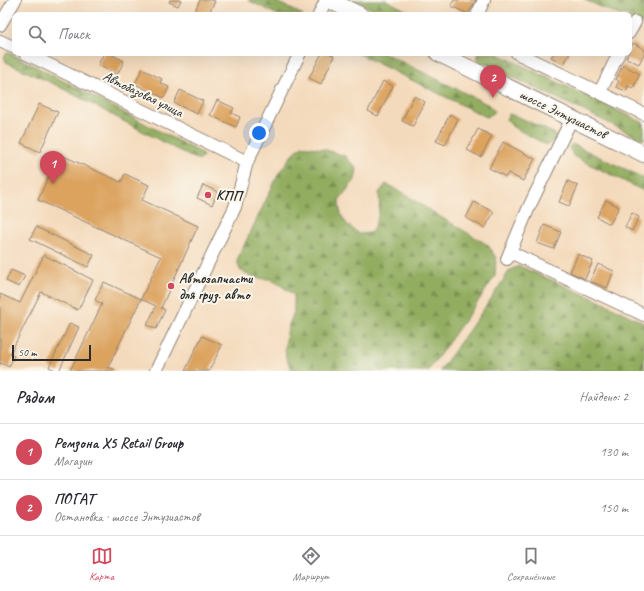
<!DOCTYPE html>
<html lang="ru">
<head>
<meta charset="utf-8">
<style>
	:root { --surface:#fff; --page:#f2f2f3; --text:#2b2b33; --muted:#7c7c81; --line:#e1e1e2; --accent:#d1495b }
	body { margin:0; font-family:Caveat,sans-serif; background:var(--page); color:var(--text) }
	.scale { position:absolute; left:12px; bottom:10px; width:79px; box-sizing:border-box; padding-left:4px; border:2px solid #2b2b2b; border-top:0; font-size:11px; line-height:14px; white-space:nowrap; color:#2b2b2b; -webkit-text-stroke:3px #fbf7ec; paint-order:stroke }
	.you { position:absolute; left:259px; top:133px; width:14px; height:14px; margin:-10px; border:3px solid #fff; border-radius:50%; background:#1a73e8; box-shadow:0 0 0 6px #1a73e833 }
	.badge { display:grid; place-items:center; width:26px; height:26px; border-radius:50%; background:var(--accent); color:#fff; font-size:13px; font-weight:700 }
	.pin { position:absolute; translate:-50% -33px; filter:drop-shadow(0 1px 2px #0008) }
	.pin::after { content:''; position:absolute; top:21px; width:14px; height:12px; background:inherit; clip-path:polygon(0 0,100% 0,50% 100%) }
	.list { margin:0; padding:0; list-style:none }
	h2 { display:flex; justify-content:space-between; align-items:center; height:52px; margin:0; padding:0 16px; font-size:17px }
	h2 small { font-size:13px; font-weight:400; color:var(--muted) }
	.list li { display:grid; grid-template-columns:26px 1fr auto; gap:12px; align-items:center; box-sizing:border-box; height:56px; padding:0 16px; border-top:1px solid var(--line) }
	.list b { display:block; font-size:15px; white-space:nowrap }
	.list p { margin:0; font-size:13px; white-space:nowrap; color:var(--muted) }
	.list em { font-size:13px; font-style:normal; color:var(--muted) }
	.icon { flex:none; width:22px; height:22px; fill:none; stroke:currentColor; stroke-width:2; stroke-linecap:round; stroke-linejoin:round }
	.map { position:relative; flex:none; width:644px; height:371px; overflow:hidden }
	.search { position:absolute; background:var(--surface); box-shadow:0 4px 16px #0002; left:12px; right:12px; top:12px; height:44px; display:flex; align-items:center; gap:10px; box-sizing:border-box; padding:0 14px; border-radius:8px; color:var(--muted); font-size:15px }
	.sheet { height:164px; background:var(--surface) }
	nav { display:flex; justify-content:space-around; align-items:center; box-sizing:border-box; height:56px; border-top:1px solid var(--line); background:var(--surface); font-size:11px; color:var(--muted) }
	nav a { display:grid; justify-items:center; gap:2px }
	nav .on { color:var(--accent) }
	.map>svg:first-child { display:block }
	.forest { fill:url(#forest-firs); stroke:#5e6c46 }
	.building { fill:#dca35e }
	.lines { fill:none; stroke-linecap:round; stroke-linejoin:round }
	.street-casing { stroke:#908274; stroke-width:14 }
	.secondary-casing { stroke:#908274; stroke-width:18 }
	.street { stroke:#fff; stroke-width:12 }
	.secondary { stroke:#fff; stroke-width:16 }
	.poi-dot { fill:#d1495b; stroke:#fbf7ec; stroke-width:1.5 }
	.labels { text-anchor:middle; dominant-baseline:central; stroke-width:4; stroke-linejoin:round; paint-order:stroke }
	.street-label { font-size:14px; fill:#2b2b2b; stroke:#fbf7ec }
	.poi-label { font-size:14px; font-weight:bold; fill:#2b2b2b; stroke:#fbf7ec; text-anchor:start }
</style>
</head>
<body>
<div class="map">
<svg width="644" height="371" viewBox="0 0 644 371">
	<defs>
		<pattern id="forest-firs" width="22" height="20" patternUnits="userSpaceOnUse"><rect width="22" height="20" fill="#92ad60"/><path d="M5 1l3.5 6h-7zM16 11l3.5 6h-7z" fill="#778d4f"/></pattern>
	</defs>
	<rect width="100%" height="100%" fill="#fbf7ec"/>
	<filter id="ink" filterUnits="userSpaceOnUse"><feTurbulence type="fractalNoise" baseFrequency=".025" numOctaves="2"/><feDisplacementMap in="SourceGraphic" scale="8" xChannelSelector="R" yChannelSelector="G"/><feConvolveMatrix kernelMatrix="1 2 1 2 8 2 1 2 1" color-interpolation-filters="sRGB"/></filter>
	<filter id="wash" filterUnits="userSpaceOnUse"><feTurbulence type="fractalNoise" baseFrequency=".012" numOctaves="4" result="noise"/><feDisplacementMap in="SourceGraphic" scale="16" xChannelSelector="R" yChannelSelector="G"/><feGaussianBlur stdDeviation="0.9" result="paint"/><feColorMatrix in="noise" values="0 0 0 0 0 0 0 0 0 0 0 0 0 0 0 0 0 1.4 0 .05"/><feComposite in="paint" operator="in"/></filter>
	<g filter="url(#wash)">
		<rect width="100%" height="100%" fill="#f4dabc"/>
		<g class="forest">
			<path d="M 248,0 L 273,0 L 303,15 L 278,15 Z"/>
			<path d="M 354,0 L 386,0 L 415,15 L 384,15 Z"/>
			<path d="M 585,0 L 644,0 L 644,25 L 629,19 L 629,15 L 619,15 Z"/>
			<path d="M 8,52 L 201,153 L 203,156 L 200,160 L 189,156 L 56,85 L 6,62 L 4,56 Z"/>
			<path d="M 357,53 L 384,53 L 489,105 L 495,112 L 486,117 Z"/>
			<path d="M 478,53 L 496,53 L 644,123 L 644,140 L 477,60 Z"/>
			<path d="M 509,114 L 521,118 L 555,134 L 556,140 L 547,145 L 513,127 L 506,119 Z"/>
			<path d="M 572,144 L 644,178 L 644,191 L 573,156 L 569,147 Z"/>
			<path d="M 302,146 L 323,149 L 345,156 L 357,169 L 355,180 L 339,200 C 339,217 345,224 359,234 L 370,233 C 380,219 380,210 379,193 L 386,184 L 403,193 L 439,216 L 488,245 L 496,258 L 495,276 L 479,300 L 428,371 L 293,371 L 286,358 L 285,348 L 288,327 L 294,312 L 294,295 L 279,284 L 270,279 L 253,278 L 240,270 L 237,260 L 279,173 L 292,155 Z"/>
			<path d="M 519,266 L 606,304 L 644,323 L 644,371 L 440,371 L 486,306 L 510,270 Z"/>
		</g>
		<g id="blocks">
			<g class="building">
				<path d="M 170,0 L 181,0 L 178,6 L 169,2 Z"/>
				<path d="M 200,0 L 212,0 L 215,1 L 208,15 L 197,15 L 194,13 Z"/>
				<path d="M 454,0 L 476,0 L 468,14 L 451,6 Z"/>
				<path d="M 633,43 L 644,49 L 644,54 L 639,64 L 626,58 Z"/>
				<path d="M 104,53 L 109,53 L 124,61 L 117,75 L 98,65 Z"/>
				<path d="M 322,53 L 329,53 L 334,56 L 321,84 L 309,78 Z"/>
				<path d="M 554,53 L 570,53 L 564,64 L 551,57 Z"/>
				<path d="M 623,65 L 640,74 L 633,88 L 628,86 L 626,91 L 616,87 L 619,81 L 616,79 Z"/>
				<path d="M 142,69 L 162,79 L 160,83 L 169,87 L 164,98 L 135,84 Z"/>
				<path d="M 383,81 L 393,86 L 378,116 L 368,111 Z"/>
				<path d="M 180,90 L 203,101 L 197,114 L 174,103 Z"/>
				<path d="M 414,96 L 425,102 L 413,126 L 402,121 Z"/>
				<path d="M 217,100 L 234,108 L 231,113 L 240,117 L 236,127 L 210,115 Z"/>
				<path d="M 39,104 L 58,112 L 40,152 L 21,143 Z"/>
				<path d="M 450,114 L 458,119 L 445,145 L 436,141 Z"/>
				<path d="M 478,129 L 492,136 L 481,157 L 467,150 Z"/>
				<path d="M 503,142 L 535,159 L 523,181 L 508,173 L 506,177 L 489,168 Z"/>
				<path d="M 59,154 L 121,182 L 125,174 L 149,185 L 142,200 L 198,226 L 161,308 L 165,310 L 156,329 L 147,325 L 156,306 L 141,299 L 161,257 L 38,200 Z"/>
				<path d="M 568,181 L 578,186 L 569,206 L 559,202 Z"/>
				<path d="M 203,185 L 218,192 L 212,205 L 197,198 Z"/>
				<path d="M 606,200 L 619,207 L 610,224 L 597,217 Z"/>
				<path d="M 474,202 L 494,212 L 485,228 L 466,218 Z"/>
				<path d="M 632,213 L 639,217 L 632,231 L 625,227 Z"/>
				<path d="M 544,225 L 561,232 L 554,249 L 537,243 Z"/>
				<path d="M 36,227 L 94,255 L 88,267 L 30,239 Z"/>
				<path d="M 578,254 L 593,261 L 585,279 L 570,272 Z"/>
				<path d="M 44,255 L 93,280 L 78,310 L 41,292 L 10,354 L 14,356 L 9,367 L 1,363 L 0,365 L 0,294 L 20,303 Z"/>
				<path d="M 598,264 L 614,271 L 607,288 L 590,281 Z"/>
				<path d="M 11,270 L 25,276 L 19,287 L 6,281 Z"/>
				<path d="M 104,282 L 141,299 L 108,367 L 114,369 L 113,371 L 70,371 L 102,304 L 95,300 Z"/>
				<path d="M 70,323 L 79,327 L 59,371 L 57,371 L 49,367 Z"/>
				<path d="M 202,336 L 222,345 L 209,371 L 185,371 Z"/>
			</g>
		</g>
	</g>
	<g filter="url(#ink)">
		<use href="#blocks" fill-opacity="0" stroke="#908274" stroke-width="1"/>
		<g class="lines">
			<defs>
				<g id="street">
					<path d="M 319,15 L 326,0"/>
					<path d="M 477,15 L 484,0"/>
					<path d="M 0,25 L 15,0"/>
					<path d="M 629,33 L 635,22"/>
					<path d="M 0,41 L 15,48"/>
					<path d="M 25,53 L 247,162"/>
					<path d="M 517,53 L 644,114"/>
					<path d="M 600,92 L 619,53"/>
					<path d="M 510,252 L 644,315"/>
					<path d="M 507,259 L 529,207 L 572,118"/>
					<path d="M 156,371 L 235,207 L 247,162 L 300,53"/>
				</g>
				<g id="secondary">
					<path d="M 329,0 L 360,15"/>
					<path d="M 438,53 L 644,154"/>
				</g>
			</defs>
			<use href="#street" class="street-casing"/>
			<use href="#secondary" class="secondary-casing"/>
			<use href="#street" class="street"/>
			<use href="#secondary" class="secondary"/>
		</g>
	</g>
	<g class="poi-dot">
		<circle cx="208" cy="195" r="4"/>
		<circle cx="171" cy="286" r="4"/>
	</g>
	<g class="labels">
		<g class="street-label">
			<text transform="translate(143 94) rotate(26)">Автобазовая улица</text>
			<text transform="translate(563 114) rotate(26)">шоссе Энтузиастов</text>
		</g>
		<g class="poi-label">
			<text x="216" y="195">КПП</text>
			<text x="179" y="278">Автозапчасти<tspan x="179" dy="16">для груз. авто</tspan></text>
		</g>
	</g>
</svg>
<div class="scale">50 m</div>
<div class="you"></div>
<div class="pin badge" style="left:53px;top:184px">1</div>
<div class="pin badge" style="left:493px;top:98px">2</div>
<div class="search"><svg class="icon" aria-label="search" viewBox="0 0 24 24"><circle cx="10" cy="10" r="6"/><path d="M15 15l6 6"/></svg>Поиск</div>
</div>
<section class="sheet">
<h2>Рядом<small>Найдено: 2</small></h2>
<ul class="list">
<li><span class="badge">1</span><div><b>Ремзона X5 Retail Group</b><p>Магазин</p></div><em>130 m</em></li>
<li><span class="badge">2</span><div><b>ПОГАТ</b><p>Остановка · шоссе Энтузиастов</p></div><em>150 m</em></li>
</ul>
</section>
<nav>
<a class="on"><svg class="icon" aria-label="map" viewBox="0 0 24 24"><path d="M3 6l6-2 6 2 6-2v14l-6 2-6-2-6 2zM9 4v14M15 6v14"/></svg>Карта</a>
<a><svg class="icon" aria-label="directions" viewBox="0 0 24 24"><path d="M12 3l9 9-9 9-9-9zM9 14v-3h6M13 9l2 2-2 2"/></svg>Маршрут</a>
<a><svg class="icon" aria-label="saved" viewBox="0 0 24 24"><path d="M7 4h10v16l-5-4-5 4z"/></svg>Сохранённые</a>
</nav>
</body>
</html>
